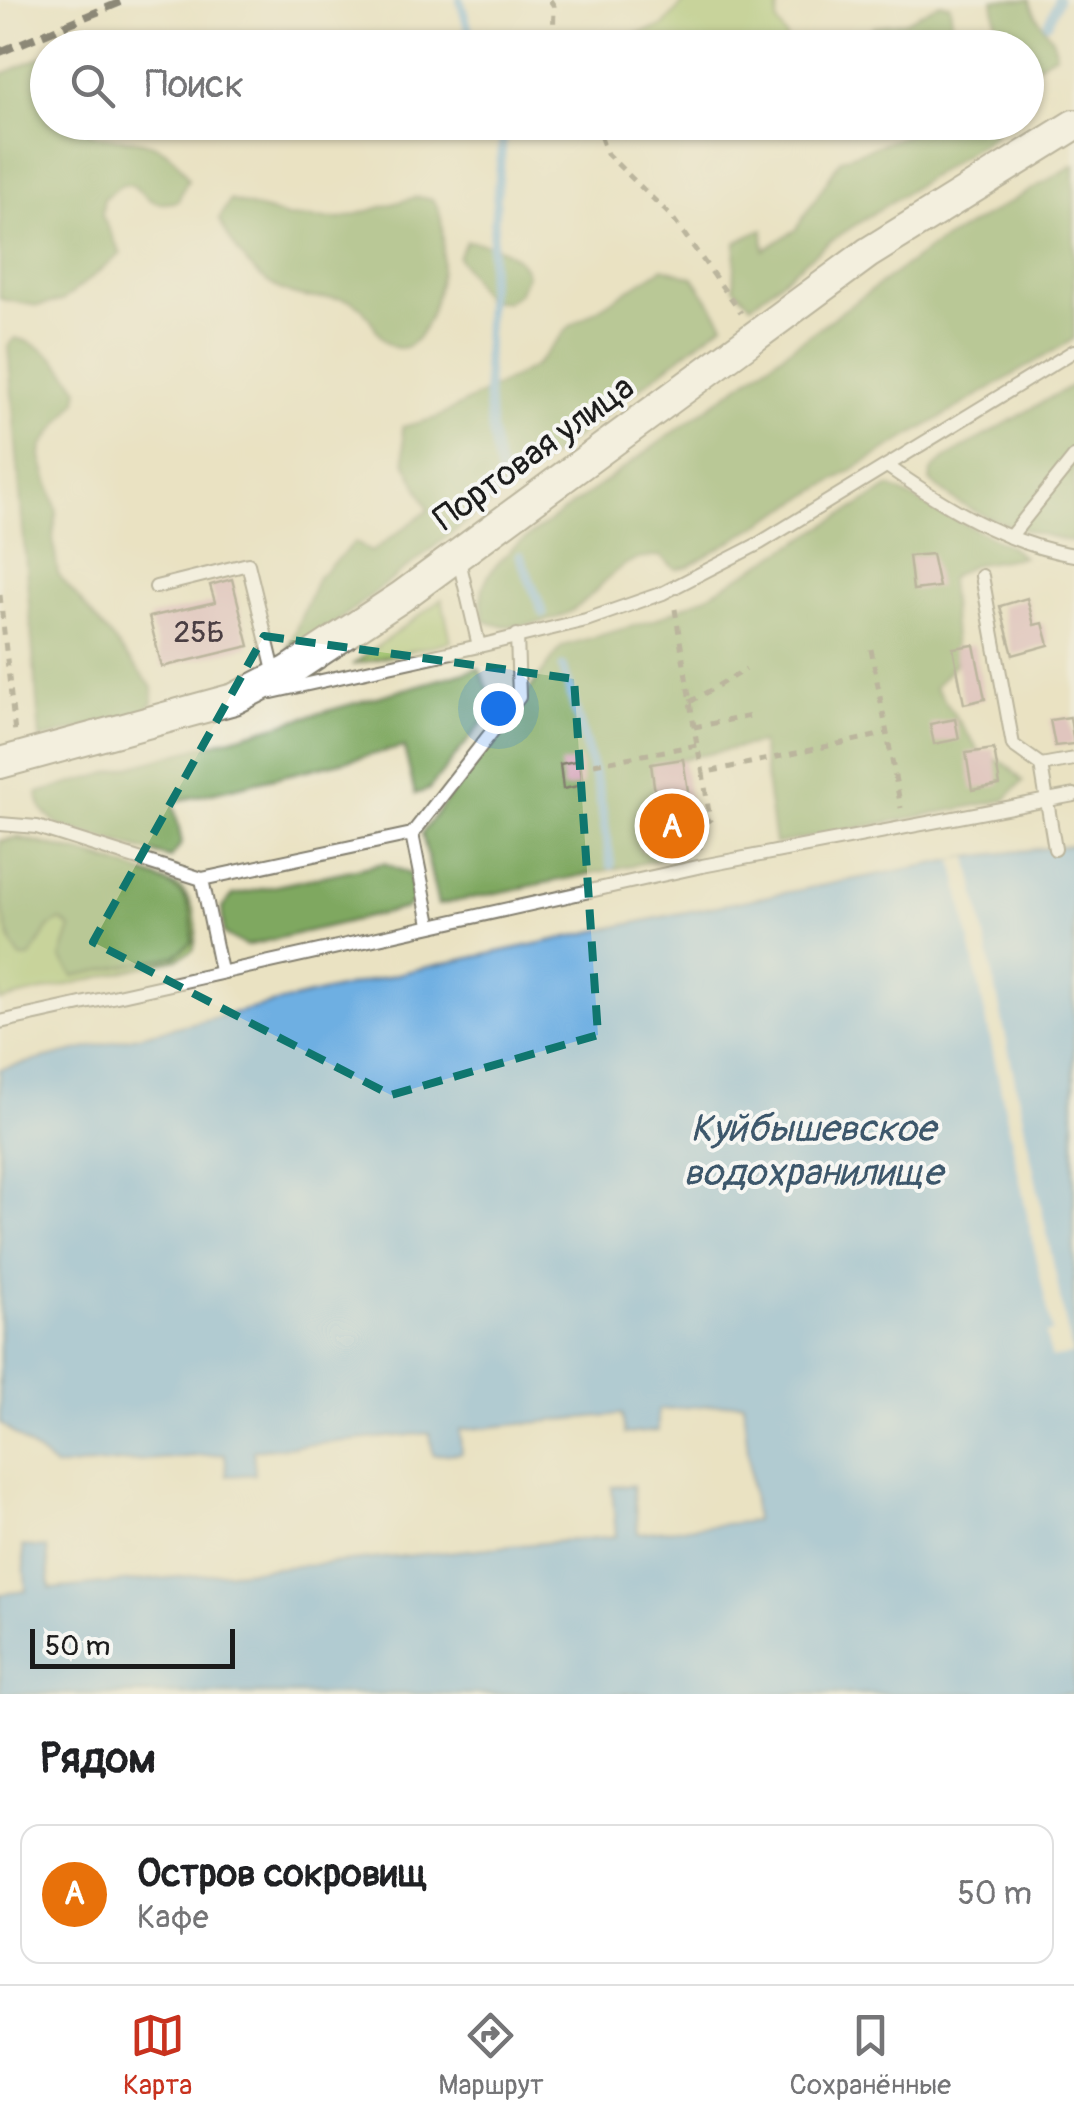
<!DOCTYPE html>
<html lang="ru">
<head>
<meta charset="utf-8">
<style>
	:root { --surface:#fff; --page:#f6f6f6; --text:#202124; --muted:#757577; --line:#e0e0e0; --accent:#c8321e }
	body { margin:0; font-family:Pangolin,sans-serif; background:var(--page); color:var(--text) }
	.scale { position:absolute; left:30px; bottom:25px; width:205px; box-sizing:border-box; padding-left:10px; border:5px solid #1c1c1c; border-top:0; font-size:28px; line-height:35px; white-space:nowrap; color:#1c1c1c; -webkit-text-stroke:8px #f6f6f2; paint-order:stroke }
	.you { position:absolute; left:498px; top:708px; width:35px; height:35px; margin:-25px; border:8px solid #fff; border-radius:50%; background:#1a73e8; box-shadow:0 0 0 15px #1a73e833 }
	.badge { display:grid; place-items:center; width:65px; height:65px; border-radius:50%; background:var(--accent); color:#fff; font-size:32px; font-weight:700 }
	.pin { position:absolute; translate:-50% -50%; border:5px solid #fff; box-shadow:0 2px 10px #0006 }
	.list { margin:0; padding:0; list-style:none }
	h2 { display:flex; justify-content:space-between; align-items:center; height:130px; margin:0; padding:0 40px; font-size:42px }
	h2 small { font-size:32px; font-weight:400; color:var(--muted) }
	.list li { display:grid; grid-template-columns:65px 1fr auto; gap:30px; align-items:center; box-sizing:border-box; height:140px; margin:0 20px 20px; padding:0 20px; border:2px solid var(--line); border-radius:20px }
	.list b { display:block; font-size:38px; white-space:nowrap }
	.list p { margin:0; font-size:32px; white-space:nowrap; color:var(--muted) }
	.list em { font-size:32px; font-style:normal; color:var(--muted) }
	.icon { flex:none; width:55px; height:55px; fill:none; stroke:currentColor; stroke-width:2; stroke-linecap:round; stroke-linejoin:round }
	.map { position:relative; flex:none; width:1074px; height:1694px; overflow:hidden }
	.search { position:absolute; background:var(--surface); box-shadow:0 2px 8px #0004; left:30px; right:30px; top:30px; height:110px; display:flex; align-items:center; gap:25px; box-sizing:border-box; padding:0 35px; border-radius:55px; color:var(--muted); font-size:38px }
	.sheet { height:290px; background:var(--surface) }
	nav { display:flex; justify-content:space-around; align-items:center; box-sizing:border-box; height:140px; border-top:2px solid var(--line); background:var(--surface); font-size:28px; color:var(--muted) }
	nav a { display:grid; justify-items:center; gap:5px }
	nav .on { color:var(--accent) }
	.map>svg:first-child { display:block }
	.green { fill:#9fc26c; stroke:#5e6f44; stroke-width:2.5 }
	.forest { fill:#7fa860; stroke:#4e623e; stroke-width:2.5 }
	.water { fill:#6eafe2; stroke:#45667f; stroke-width:2.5 }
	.pier { fill:#eae2c2 }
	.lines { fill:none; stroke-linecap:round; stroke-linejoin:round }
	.stream { stroke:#6eafe2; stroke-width:9 }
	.building { fill:#d5a2b8 }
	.service-casing { stroke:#837f6f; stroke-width:16 }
	.tertiary-casing { stroke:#837f6f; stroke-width:34 }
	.path { stroke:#837f6f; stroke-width:5; stroke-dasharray:8 8; stroke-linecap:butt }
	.service { stroke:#fff; stroke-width:12 }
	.tertiary { stroke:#fff; stroke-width:30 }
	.rail { stroke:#1c1c1c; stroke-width:8; stroke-dasharray:15 8; stroke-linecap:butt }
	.marked { fill:none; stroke:#0f766e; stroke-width:8; stroke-dasharray:20 12; stroke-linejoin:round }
	.labels { text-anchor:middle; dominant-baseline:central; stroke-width:8; stroke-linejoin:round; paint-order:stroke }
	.number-label { font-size:30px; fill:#4a3e43 }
	.street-label { font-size:35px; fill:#1c1c1c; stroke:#f6f6f2 }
	.water-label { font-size:38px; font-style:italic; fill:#3d576b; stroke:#f6f6f2 }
</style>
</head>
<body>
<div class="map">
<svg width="1074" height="1694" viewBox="0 0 1074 1694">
	<rect width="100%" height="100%" fill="#f6f6f2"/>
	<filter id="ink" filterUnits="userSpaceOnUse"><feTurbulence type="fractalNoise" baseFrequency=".01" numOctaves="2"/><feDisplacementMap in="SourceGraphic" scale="20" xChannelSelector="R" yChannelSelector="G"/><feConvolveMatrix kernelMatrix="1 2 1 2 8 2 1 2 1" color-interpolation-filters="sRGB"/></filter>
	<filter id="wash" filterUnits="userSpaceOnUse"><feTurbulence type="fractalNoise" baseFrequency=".0048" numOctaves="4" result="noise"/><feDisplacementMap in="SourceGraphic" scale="40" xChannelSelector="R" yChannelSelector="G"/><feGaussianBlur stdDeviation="2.25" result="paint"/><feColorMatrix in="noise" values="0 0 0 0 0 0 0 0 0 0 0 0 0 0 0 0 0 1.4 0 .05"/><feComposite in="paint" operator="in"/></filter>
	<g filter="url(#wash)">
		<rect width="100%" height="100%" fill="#eae2c2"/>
		<g class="green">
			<path d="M 686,0 L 778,0 L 777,22 L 787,38 L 785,47 L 617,47 L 622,37 L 662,27 Z"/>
			<path d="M 442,599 L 451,641 L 352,665 Z"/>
			<path d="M 19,837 L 102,858 L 179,887 C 196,903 200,928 193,950 L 177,959 L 0,1001 L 0,840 Z"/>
		</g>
		<g class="forest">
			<path d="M 993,0 L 1030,0 C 1034,22 1056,33 1056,54 L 1037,65 L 1027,58 L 1026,48 L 1011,47 L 997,30 Z"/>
			<path d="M 940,3 L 950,5 L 952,22 L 941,47 L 859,47 L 873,27 L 906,21 Z"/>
			<path d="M 47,54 L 48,122 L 79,123 C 100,154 159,118 188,179 L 178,201 C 154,208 149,199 132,185 L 123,184 L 104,198 L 102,215 L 121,254 L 62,301 L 37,306 L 0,299 L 0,75 Z"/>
			<path d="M 939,123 L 988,123 L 995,135 L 829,242 L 751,305 L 734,287 L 736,242 L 763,229 L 764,250 L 796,229 L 841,159 Z"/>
			<path d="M 1074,165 L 1074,339 L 689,566 L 675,569 L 660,556 C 612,558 609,584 576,608 C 555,623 508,632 485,621 C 475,586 488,571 514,547 L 930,248 Z"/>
			<path d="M 416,197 L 432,199 C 457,224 437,349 399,348 C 379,348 373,315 358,305 C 344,295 329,299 313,298 C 266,295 238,258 219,219 L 230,200 L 287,217 L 340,219 Z"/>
			<path d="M 466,241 C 487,242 522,252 527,275 L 518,294 L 506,302 L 485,300 L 458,257 Z"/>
			<path d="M 663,268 L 693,277 L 724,323 L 303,648 L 288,648 L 318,577 L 355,542 L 371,552 L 429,510 L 405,462 L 402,427 L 436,418 L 535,366 L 569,327 Z"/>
			<path d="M 15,338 C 42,343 64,366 79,389 L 77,401 L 42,446 L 41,457 L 57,511 L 53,538 L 58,574 L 153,688 L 153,703 L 140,715 L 40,739 L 8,346 Z"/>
			<path d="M 1074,384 L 1074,542 C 1024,532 967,516 930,481 L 931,471 L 944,459 Z"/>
			<path d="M 890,487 L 1007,545 L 1023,557 L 972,565 L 949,578 L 956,662 L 935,687 L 981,753 L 1006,764 L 1023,781 L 1005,800 L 775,844 L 761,743 L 653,765 L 662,851 L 658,860 L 438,905 L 422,833 L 562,646 L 654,620 L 705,597 Z"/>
			<path d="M 479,668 L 496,706 L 428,790 L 415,794 L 404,747 L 173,802 L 182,843 L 171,858 L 59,826 L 42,810 L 37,793 Z"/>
			<path d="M 15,839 C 49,844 154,870 178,891 C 192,902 193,926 192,942 L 175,956 L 74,976 L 61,958 L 71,928 L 61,920 L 49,927 L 30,958 L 21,958 C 0,933 0,879 0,842 Z"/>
			<path d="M 384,863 L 410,874 L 414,902 L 406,908 L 246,946 L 224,934 L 222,908 L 233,895 Z"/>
		</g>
		<path class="water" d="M 1074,845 L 1074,1694 L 0,1694 L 0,1594 L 26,1591 L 23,1546 L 47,1548 L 50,1589 L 616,1536 L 612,1487 L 633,1485 L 638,1533 L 755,1521 L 743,1402 L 658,1410 L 658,1431 L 625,1434 L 622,1414 L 460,1430 L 461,1453 L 433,1455 L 430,1433 L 253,1450 L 255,1474 L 227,1476 L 225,1454 L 55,1467 L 0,1423 L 0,1069 L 414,970 L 676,914 L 968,857 Z"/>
		<path class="pier" d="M 968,857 L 1072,1354 L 1051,1358 L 1046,1334 L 1052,1332 L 953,860 Z"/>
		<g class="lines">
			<g class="stream">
				<path d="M 460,0 L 474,48"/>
				<path d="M 1048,23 L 1058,0"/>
				<path d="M 501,475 C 472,377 494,225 505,122"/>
				<path d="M 520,556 L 543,613"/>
				<path d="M 563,667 L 599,791 L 611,865"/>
			</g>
		</g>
		<g id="blocks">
			<g class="building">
				<path d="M 932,554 L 939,587 L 913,590 L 909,556 Z"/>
				<path d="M 232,579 L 249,646 L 162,667 L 149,617 L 215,602 L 210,585 Z"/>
				<path d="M 1027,598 L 1034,625 L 1043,623 L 1049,645 L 1013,655 L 1000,606 Z"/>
				<path d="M 974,645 L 985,699 L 964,704 L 953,648 Z"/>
				<path d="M 1070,717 L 1074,744 L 1055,746 L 1050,720 Z"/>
				<path d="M 955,719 L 959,739 L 934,744 L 930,724 Z"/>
				<path d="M 994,749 L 1000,785 L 972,790 L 966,753 Z"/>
				<path d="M 683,759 L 691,810 L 658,815 L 651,764 Z"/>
				<path d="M 580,760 L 583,785 L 563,789 L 560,764 Z"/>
				<path d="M 682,813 L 687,842 L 641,850 L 636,821 Z"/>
			</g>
		</g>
	</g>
	<g filter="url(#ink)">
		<use href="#blocks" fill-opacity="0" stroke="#837f6f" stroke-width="2.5"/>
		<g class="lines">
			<defs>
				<g id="service">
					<path d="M 887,466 C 943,505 1005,544 1074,555"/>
					<path d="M 1010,537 L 1074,457"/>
					<path d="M 458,556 L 479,646 L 586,620 L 663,593 L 760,543 L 1074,351"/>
					<path d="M 982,576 L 1013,745 L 1041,765 L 1055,849"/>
					<path d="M 156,587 L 248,564 L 275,675"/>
					<path d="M 272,692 L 479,646"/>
					<path d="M 1041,765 L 1074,759"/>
					<path d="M 0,824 L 37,827 L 202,879"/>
					<path d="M 412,834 L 519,697 L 517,635"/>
					<path d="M 221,971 L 202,879 L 412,834 L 430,924"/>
					<path d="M 0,1022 L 702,866 L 1074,795"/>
				</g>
				<path id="tertiary" d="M 0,763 L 234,699 L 289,671 L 401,597 L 868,253 L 1074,125"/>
			</defs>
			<use href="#service" class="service-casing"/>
			<use href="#tertiary" class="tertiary-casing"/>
			<g class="path">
				<path d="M 550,0 L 554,6 L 553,48"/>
				<path d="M 595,122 L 607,154 L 672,217 L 741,313"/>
				<path d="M 0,595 L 15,733"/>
				<path d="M 675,609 L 697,745"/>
				<path d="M 871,649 L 901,808"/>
				<path d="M 690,702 L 746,669"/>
				<path d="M 694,727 L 756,715"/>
				<path d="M 594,764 L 697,745 L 703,773"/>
				<path d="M 700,849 L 697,823 L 710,820 L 703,773 L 889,733"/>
			</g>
			<use href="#service" class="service"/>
			<use href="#tertiary" class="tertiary"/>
			<path class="rail" d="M 0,52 L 126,0"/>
		</g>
	</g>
	<path d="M0 0H1074V1694H0ZM 264,636 L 574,679 L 598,1035 L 391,1095 L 93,942 Z" fill="#eae2c2" fill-opacity=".55" fill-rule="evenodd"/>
	<path class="marked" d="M 264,636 L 574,679 L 598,1035 L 391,1095 L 93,942 Z"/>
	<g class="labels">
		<g class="number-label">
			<text x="199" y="632">25Б</text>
		</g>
		<g class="street-label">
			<text transform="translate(534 453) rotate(-36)">Портовая улица</text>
		</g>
		<g class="water-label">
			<text x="813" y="1129">Куйбышевское<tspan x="813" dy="44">водохранилище</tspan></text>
		</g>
	</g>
</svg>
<div class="scale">50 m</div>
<div class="you"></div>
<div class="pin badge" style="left:672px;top:826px;background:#e8710a">A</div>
<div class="search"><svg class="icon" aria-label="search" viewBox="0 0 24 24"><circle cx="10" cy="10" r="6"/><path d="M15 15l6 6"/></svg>Поиск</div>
</div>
<section class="sheet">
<h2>Рядом<small></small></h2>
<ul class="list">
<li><span class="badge" style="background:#e8710a">A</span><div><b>Остров сокровищ</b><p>Кафе</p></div><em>50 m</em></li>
</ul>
</section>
<nav>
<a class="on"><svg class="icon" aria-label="map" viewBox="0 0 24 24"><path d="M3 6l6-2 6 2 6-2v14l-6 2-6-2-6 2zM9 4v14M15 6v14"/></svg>Карта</a>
<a><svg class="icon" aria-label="directions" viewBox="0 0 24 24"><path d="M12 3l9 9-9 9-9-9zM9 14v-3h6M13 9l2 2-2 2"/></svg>Маршрут</a>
<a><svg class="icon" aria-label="saved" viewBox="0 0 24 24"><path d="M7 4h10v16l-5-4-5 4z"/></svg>Сохранённые</a>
</nav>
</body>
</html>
